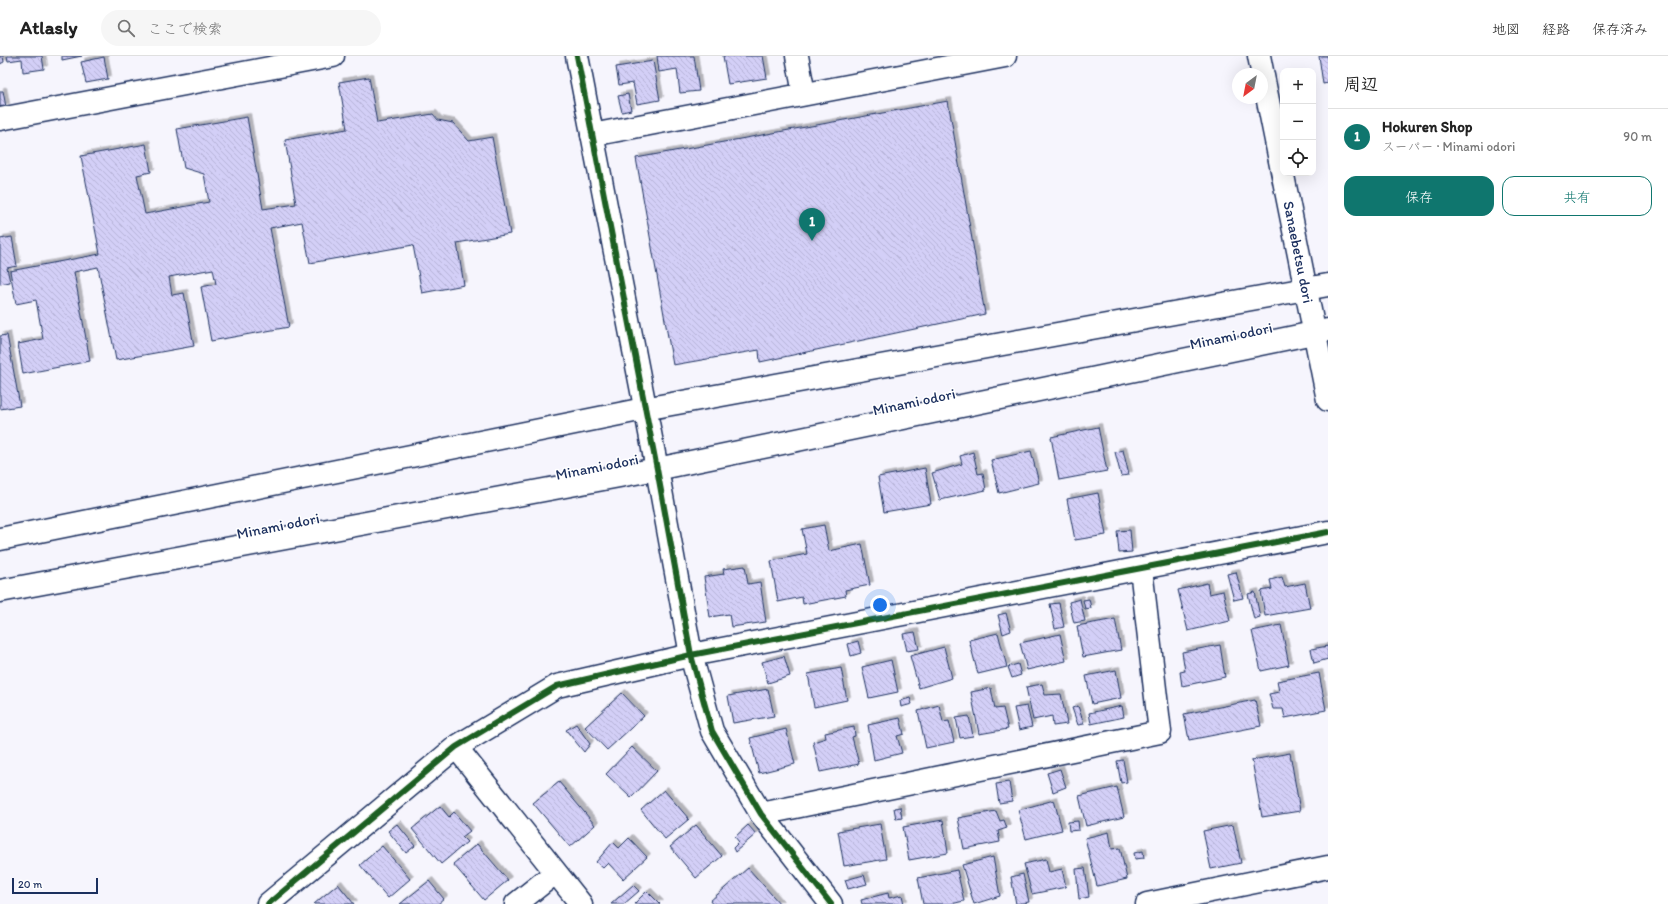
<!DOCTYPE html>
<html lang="ja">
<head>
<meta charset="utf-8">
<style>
	:root { --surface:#fff; --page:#f6f6f6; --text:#222; --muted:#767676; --line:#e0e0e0; --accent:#0f766e }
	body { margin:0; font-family:Itim,"Klee One",sans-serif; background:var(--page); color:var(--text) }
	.controls { position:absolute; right:12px; top:12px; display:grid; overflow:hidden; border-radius:8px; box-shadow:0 4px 16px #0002 }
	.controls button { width:36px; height:36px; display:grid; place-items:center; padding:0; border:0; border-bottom:1px solid var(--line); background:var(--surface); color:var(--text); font:20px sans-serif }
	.compass { position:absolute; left:1232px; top:12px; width:36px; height:36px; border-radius:50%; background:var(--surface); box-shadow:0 4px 16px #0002; rotate:212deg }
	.scale { position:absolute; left:12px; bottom:10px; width:86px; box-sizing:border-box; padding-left:4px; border:2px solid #1b2f5e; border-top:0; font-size:11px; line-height:14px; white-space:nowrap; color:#1b2f5e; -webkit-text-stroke:3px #fff; paint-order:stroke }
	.you { position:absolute; left:880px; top:549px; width:14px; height:14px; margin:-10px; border:3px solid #fff; border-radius:50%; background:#1a73e8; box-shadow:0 0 0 6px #1a73e833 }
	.badge { display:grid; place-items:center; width:26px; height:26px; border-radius:50%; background:var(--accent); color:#fff; font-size:13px; font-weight:700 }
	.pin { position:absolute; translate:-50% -33px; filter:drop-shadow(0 1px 2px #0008) }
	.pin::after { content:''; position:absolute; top:21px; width:14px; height:12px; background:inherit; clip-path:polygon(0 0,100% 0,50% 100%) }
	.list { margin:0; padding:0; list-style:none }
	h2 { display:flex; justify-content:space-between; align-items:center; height:52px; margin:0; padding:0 16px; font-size:17px }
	h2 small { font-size:13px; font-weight:400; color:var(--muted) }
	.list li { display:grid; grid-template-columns:26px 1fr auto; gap:12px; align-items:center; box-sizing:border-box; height:56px; padding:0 16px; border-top:1px solid var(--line) }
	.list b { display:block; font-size:15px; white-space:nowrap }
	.list p { margin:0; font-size:13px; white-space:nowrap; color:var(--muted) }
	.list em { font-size:13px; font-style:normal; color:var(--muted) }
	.actions { display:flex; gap:8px; padding:12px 16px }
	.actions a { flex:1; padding:9px 0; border:1px solid var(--accent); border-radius:12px; text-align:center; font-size:14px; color:var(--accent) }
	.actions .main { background:var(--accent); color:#fff }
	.icon { flex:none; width:22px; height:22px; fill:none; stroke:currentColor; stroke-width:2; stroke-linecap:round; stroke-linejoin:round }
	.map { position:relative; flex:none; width:1328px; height:848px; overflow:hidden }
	header { display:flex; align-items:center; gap:24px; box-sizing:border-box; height:56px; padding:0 20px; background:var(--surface); border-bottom:1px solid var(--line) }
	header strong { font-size:19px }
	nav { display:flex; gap:22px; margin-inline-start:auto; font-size:14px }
	.search { width:280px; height:36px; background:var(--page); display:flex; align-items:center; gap:10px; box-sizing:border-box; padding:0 14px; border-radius:22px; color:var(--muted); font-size:15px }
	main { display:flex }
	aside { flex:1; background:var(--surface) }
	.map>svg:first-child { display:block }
	.building { fill:url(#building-back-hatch); stroke:#1b2f5e; filter:url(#shadow) }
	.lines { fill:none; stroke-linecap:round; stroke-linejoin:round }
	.street-casing { stroke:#1b2f5e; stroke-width:25 }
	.secondary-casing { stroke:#1b2f5e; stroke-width:25 }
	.street { stroke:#fff; stroke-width:22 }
	.secondary { stroke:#fff; stroke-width:22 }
	.cycleway-casing { stroke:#fff; stroke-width:8 }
	.cycleway { stroke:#1b5e20; stroke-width:6 }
	.labels { text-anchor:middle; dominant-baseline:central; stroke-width:3; stroke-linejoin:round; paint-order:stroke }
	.street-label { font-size:15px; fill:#1b2f5e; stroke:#fff }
</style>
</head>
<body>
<header>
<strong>Atlasly</strong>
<div class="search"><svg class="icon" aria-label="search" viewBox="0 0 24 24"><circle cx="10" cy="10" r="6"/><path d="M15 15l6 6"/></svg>ここで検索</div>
<nav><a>地図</a><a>経路</a><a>保存済み</a></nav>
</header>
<main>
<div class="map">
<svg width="1328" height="848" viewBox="0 0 1328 848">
	<defs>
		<pattern id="building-back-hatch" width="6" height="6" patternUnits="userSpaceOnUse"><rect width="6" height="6" fill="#d3cff7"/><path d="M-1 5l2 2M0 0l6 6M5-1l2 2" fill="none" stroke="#b5b2d6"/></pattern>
		<filter id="shadow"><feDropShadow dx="3.5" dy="-3.5" stdDeviation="0" flood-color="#0004"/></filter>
	</defs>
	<rect width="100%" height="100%" fill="#f6f5fd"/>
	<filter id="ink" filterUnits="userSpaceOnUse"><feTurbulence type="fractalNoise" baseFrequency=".025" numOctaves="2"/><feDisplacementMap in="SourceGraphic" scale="8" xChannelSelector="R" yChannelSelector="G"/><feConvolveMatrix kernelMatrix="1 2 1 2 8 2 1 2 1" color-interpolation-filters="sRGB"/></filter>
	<g filter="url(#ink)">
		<g class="building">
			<path d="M 0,0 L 3,0 L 4,6 L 0,8 Z"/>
			<path d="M 7,0 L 42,0 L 44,13 L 23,16 L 22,3 L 8,5 Z"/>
			<path d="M 62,0 L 82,0 L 62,4 Z"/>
			<path d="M 657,0 L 694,0 L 699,35 L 680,37 L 677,13 L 659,16 Z"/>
			<path d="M 723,0 L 763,0 L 767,22 L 728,28 Z"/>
			<path d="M 1319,0 L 1328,0 L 1328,27 L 1323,28 Z"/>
			<path d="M 104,1 L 108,23 L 86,27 L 81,6 Z"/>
			<path d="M 653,5 L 660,44 L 637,48 L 633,27 L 619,29 L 616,11 Z"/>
			<path d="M 369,21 L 377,67 L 433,58 L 438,64 L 453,67 L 469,85 L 492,81 L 510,178 L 457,187 L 464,229 L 422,237 L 413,189 L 310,207 L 302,166 L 270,172 L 289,271 L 211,285 L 201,231 L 216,228 L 213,213 L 169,221 L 172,239 L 184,237 L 194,290 L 116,304 L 98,211 L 74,216 L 90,305 L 23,318 L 18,288 L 43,283 L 36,244 L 16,248 L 10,215 L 100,198 L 81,100 L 146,88 L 151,116 L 137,119 L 145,158 L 209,146 L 204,118 L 184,112 L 177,73 L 247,61 L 263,153 L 296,148 L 285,84 L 347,73 L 339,26 Z"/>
			<path d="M 0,35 L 3,35 L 6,51 L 0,51 Z"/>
			<path d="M 628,38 L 631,54 L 622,56 L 618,40 Z"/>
			<path d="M 948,45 L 985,258 L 760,306 L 759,294 L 673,309 L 636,102 Z"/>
			<path d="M 12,181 L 17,210 L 7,212 L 10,226 L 0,228 L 0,183 Z"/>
			<path d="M 7,279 L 20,350 L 0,353 L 0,280 Z"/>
			<path d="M 1098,371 L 1107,415 L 1059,424 L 1051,381 Z"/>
			<path d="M 1123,394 L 1129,419 L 1121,420 L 1115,396 Z"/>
			<path d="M 1031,395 L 1039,427 L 999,437 L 991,404 Z"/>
			<path d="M 973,396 L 978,418 L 983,417 L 986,434 L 940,444 L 932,417 L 962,408 L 960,400 Z"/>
			<path d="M 925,412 L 931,448 L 884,456 L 878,421 Z"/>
			<path d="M 1098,437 L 1106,479 L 1075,484 L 1067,443 Z"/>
			<path d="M 824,469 L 829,495 L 862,488 L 870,529 L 845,534 L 846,540 L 803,548 L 802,541 L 778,546 L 771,505 L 807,498 L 802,473 Z"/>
			<path d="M 1130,474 L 1132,496 L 1119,497 L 1117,475 Z"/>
			<path d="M 745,510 L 748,528 L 760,526 L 766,566 L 731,571 L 729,558 L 710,561 L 704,521 L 724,518 L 723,513 Z"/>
			<path d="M 1236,516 L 1243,542 L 1234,544 L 1227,518 Z"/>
			<path d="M 1282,521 L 1285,531 L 1305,527 L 1310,552 L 1265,560 L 1261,535 L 1272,533 L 1270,524 Z"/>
			<path d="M 1207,527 L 1209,538 L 1223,535 L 1230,565 L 1188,575 L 1178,534 Z"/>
			<path d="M 1255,536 L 1260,561 L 1254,563 L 1248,538 Z"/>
			<path d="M 1080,543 L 1085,565 L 1074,567 L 1069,546 Z"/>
			<path d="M 1089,543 L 1091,552 L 1085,553 L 1083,544 Z"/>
			<path d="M 1059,547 L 1064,571 L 1055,573 L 1050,548 Z"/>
			<path d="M 1006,557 L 1011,575 L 1003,578 L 998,559 Z"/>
			<path d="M 1115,563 L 1121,594 L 1083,601 L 1077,570 Z"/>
			<path d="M 1281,569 L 1289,609 L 1261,615 L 1252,575 Z"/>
			<path d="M 915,576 L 919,593 L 907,595 L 903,578 Z"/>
			<path d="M 998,577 L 1007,611 L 978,618 L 969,584 Z"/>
			<path d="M 1060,578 L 1066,605 L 1027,614 L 1020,587 Z"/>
			<path d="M 858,585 L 861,597 L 851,600 L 848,588 Z"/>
			<path d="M 1220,589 L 1225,621 L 1182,630 L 1180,616 L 1185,615 L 1182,596 Z"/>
			<path d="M 1328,590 L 1328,603 L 1314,607 L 1311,593 Z"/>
			<path d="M 944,591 L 952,622 L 919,632 L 910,600 Z"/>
			<path d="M 784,600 L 790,620 L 768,627 L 762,606 Z"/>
			<path d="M 891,604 L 898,636 L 869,642 L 862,611 Z"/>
			<path d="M 1018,608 L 1021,619 L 1012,622 L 1008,611 Z"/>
			<path d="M 841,612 L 847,644 L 814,651 L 808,618 Z"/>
			<path d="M 1116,614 L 1121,642 L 1092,648 L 1086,620 Z"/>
			<path d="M 1319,617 L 1326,654 L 1285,662 L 1283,653 L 1273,653 L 1269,638 L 1279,636 L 1277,625 Z"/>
			<path d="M 1042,628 L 1045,639 L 1061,638 L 1067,668 L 1053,670 L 1052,660 L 1033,664 L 1026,631 Z"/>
			<path d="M 991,632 L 995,653 L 1003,652 L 1008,673 L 979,678 L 971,636 Z"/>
			<path d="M 768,633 L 774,660 L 733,667 L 728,640 Z"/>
			<path d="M 622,637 L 644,660 L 607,694 L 585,671 Z"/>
			<path d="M 910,642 L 912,648 L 901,651 L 900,645 Z"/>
			<path d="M 1255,644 L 1261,670 L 1189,684 L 1184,658 Z"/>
			<path d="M 939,649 L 943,666 L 949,665 L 954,686 L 926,692 L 918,655 Z"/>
			<path d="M 1027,650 L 1032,671 L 1019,674 L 1014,652 Z"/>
			<path d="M 1078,650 L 1084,668 L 1078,669 L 1072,652 Z"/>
			<path d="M 1122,650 L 1124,661 L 1091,668 L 1089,657 Z"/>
			<path d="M 969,660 L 973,680 L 960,682 L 956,662 Z"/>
			<path d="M 900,662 L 904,678 L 897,680 L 902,697 L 874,704 L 868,669 Z"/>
			<path d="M 576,668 L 590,688 L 584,696 L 566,674 Z"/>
			<path d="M 854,671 L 855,680 L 852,681 L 859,708 L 820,716 L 813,686 L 826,682 L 825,677 Z"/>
			<path d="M 786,673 L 795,708 L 759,717 L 750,682 Z"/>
			<path d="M 632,691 L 657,715 L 631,742 L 606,718 Z"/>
			<path d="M 1290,697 L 1300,755 L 1262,761 L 1252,704 Z"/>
			<path d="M 1123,704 L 1127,726 L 1121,727 L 1117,705 Z"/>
			<path d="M 1060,713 L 1066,731 L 1053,736 L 1047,717 Z"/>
			<path d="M 559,726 L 595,769 L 570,791 L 533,747 Z"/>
			<path d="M 1009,726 L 1012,745 L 999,747 L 996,728 Z"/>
			<path d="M 1117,731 L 1124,761 L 1086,770 L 1079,740 Z"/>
			<path d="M 664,734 L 689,763 L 665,783 L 641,754 Z"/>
			<path d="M 1054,744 L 1062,774 L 1026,783 L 1018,754 Z"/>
			<path d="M 440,750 L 449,761 L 454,756 L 470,775 L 462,781 L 467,786 L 441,808 L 412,773 Z"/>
			<path d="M 900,751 L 902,762 L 896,763 L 894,752 Z"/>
			<path d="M 996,755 L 1000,765 L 1004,764 L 1007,772 L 998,775 L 1000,786 L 964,793 L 958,762 Z"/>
			<path d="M 943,764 L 948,797 L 909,804 L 903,771 Z"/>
			<path d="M 1078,765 L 1079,774 L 1069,775 L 1068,766 Z"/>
			<path d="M 397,768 L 415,790 L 406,797 L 388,775 Z"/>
			<path d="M 880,768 L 886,803 L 844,810 L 838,775 Z"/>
			<path d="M 696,769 L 722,800 L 696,822 L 670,791 Z"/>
			<path d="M 748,769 L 756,778 L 735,796 L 733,792 L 739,786 L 735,781 Z"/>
			<path d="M 1233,769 L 1241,807 L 1211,813 L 1203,775 Z"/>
			<path d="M 1109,776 L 1112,793 L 1120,792 L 1127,823 L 1097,830 L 1085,782 Z"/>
			<path d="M 629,782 L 647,801 L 623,823 L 608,807 L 603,812 L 596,806 L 613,786 L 619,792 Z"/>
			<path d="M 477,788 L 508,824 L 484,844 L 453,808 Z"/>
			<path d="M 382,790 L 410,823 L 388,842 L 360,809 Z"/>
			<path d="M 1143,795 L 1144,802 L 1135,803 L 1134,797 Z"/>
			<path d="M 993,801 L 1000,840 L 974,848 L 962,809 Z"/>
			<path d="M 1046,803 L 1049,816 L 1062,813 L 1066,831 L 1032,838 L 1024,808 Z"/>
			<path d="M 748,812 L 780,848 L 712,848 L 710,845 Z"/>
			<path d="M 1085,812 L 1089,841 L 1079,843 L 1076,813 Z"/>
			<path d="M 957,814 L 964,845 L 951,848 L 923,848 L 918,822 Z"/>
			<path d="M 1023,818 L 1029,846 L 1016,848 L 1011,821 Z"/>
			<path d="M 864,819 L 867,828 L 848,833 L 845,824 Z"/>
			<path d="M 429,825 L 444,843 L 438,848 L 400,848 Z"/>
			<path d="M 338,828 L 354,848 L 314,848 Z"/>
			<path d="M 633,829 L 639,835 L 624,848 L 611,848 Z"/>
			<path d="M 647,835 L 660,848 L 634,848 Z"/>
			<path d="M 888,837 L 889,842 L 902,839 L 904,848 L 862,848 L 861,844 Z"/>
		</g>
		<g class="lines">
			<defs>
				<g id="street">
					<path d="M 577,0 L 657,413 L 691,599 L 712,675 L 761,758 L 831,848"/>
					<path d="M 797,0 L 804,38"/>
					<path d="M 0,63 L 333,0"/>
					<path d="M 592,79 L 1005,0"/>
					<path d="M 456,691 L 581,848"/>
					<path d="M 761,758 L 1160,676 L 1141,513"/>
					<path d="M 268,848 L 456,691 L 557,630 L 691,599 L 1328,476"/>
					<path d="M 516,848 L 555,817"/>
					<path d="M 1147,848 L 1328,811"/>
				</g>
				<g id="secondary">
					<path id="s1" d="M 1259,0 L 1328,344"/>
					<path d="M 0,483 L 644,353 L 1328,229"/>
					<path d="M 0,535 L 657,413 L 1328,274"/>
				</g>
			</defs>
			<use href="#street" class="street-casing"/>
			<use href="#secondary" class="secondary-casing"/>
			<use href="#street" class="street"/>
			<use href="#secondary" class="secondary"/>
			<defs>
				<g id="cycleway">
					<path d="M 577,0 L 657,413 L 691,599 L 712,675 L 761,758 L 831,848"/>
					<path d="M 268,848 L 456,691 L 557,630 L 691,599 L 1328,476"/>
				</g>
			</defs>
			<use href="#cycleway" class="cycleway-casing"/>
			<use href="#cycleway" class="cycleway"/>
		</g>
	</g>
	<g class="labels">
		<g class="street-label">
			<text stroke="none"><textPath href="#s1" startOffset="200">Sanaebetsu dori</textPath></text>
			<text transform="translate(1231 280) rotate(-12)">Minami odori</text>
			<text transform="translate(914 346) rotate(-12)">Minami odori</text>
			<text transform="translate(597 411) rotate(-11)">Minami odori</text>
			<text transform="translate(278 470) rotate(-11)">Minami odori</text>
		</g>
	</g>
</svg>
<div class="controls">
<button>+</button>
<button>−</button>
<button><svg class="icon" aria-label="locate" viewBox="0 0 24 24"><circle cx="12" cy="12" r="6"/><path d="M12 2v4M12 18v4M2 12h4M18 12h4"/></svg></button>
</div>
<svg class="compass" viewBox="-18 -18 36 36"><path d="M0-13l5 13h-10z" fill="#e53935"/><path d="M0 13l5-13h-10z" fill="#767676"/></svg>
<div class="scale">20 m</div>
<div class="you"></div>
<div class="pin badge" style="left:812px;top:185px">1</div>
</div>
<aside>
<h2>周辺<small></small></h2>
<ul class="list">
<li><span class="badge">1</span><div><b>Hokuren Shop</b><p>スーパー · Minami odori</p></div><em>90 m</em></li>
</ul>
<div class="actions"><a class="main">保存</a><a>共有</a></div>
</aside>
</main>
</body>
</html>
